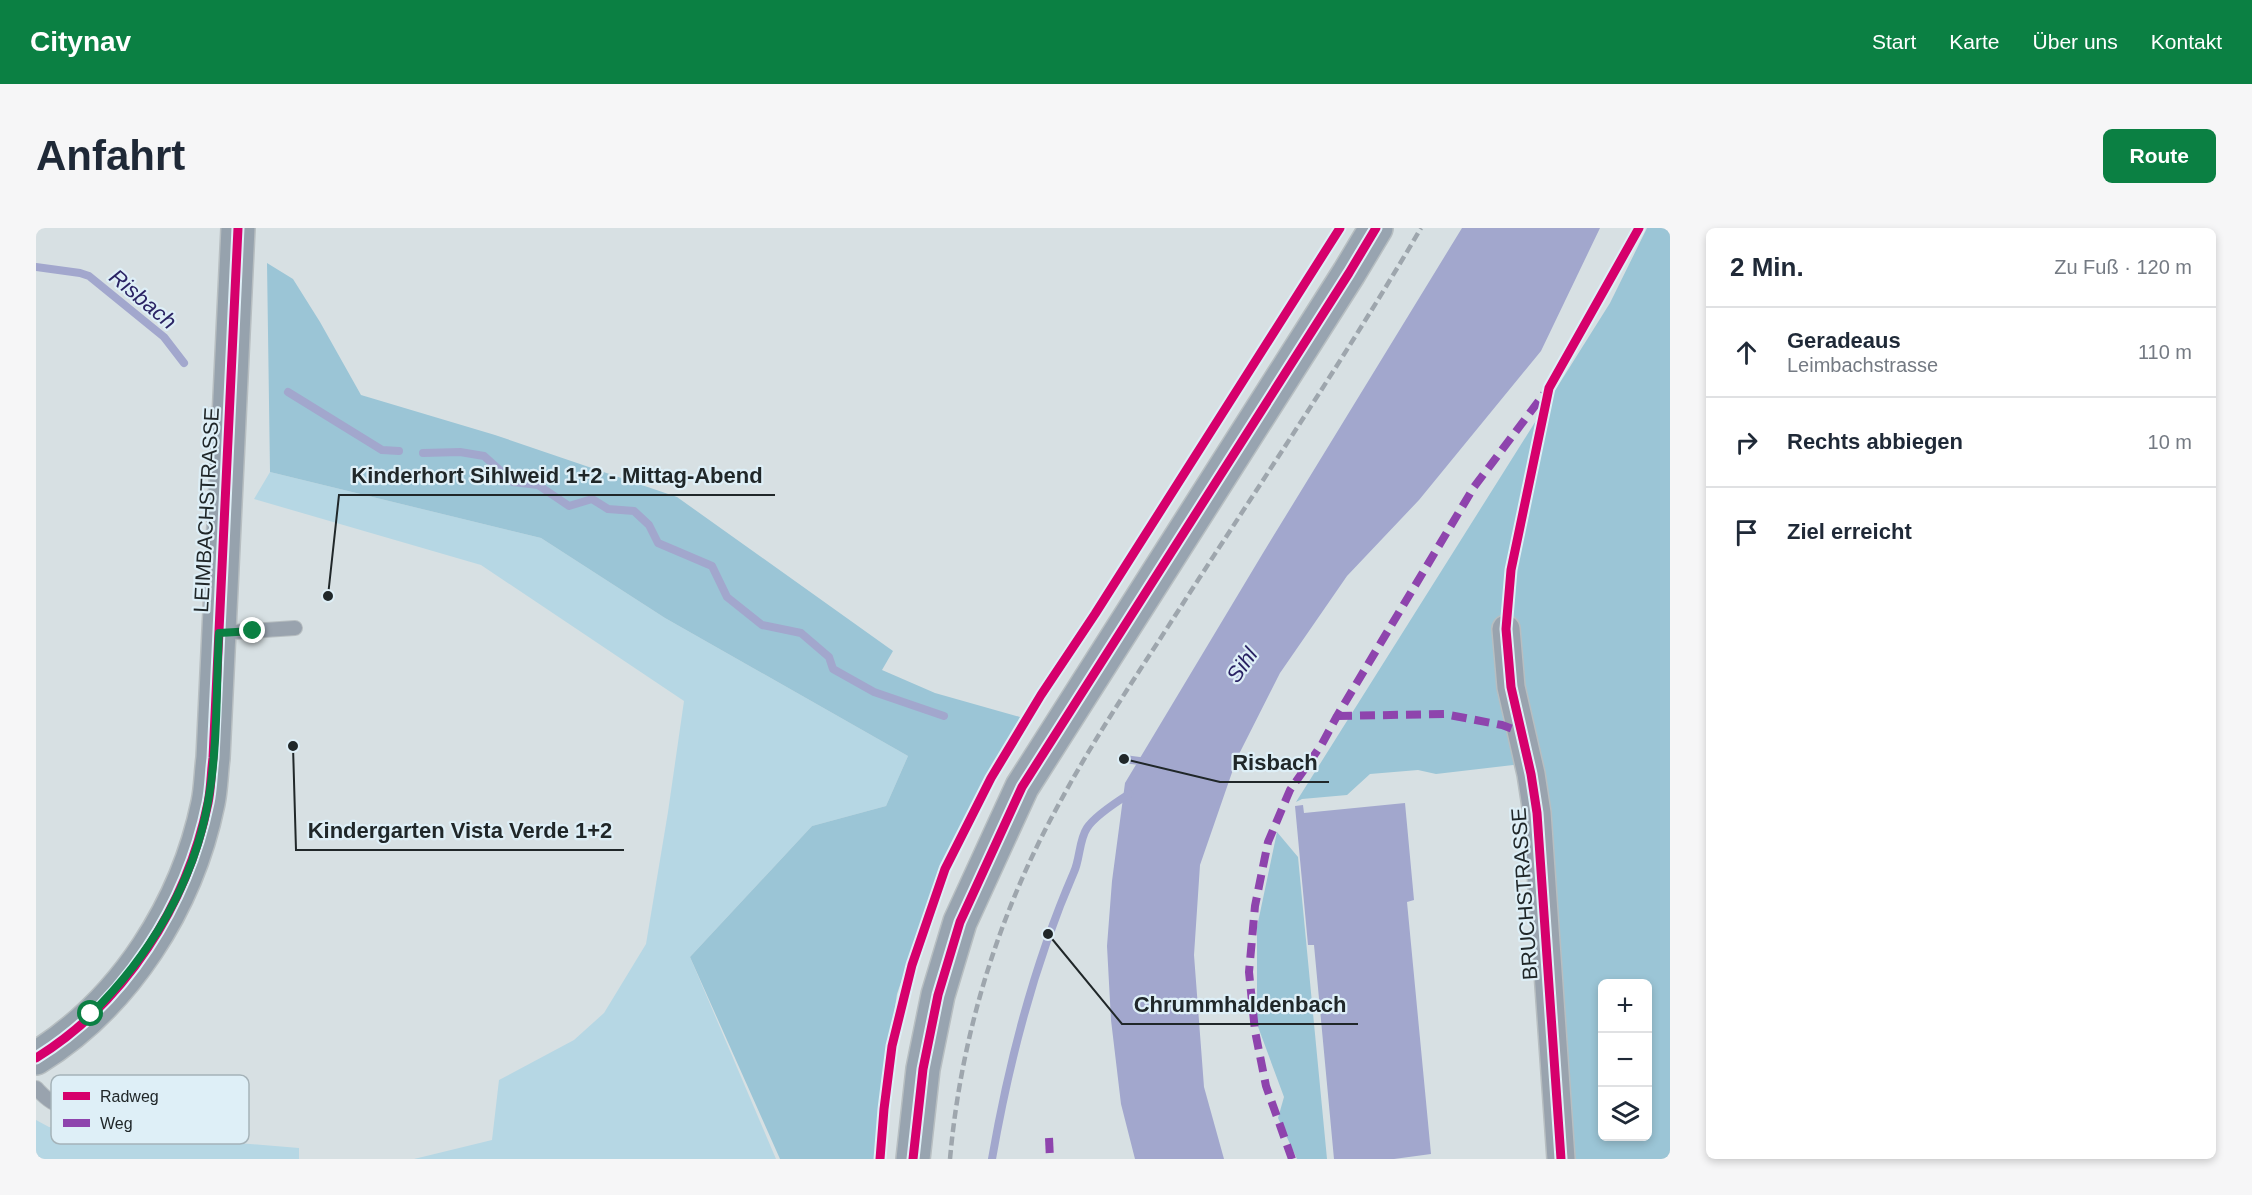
<!DOCTYPE html>
<html lang="de">
<head>
<meta charset="utf-8">
<style>
	:root { --surface:#fff; --page:#f6f6f7; --text:#1f2937; --muted:#747a83; --line:#e0e1e3; --accent:#0b8043 }
	body { margin:0; font-family:Helvetica,sans-serif; background:var(--page); color:var(--text) }
	.controls { position:absolute; right:18px; bottom:18px; display:grid; overflow:hidden; border-radius:9px; box-shadow:0 3px 9px #0003 }
	.controls button { width:54px; height:54px; display:grid; place-items:center; padding:0; border:0; border-bottom:2px solid var(--line); background:var(--surface); color:var(--text); font:30px sans-serif }
	.stop { position:absolute; width:18px; height:18px; margin:-14px; border:4px solid #0b8043; border-radius:50%; background:#fff }
	.stop.end { background:#0b8043; border-color:#fff; box-shadow:0 2px 6px #0008 }
	.list { margin:0; padding:0; list-style:none }
	h2 { display:flex; justify-content:space-between; align-items:center; height:78px; margin:0; padding:0 24px; font-size:26px }
	h2 small { font-size:20px; font-weight:400; color:var(--muted) }
	.list li { display:grid; grid-template-columns:39px 1fr auto; gap:18px; align-items:center; box-sizing:border-box; height:90px; padding:0 24px; border-top:2px solid var(--line) }
	.list b { display:block; font-size:22px; white-space:nowrap }
	.list p { margin:0; font-size:20px; white-space:nowrap; color:var(--muted) }
	.list em { font-size:20px; font-style:normal; color:var(--muted) }
	.icon { flex:none; width:33px; height:33px; fill:none; stroke:currentColor; stroke-width:2; stroke-linecap:round; stroke-linejoin:round }
	.map { position:relative; flex:none; width:1634px; height:931px; overflow:hidden; border-radius:9px }
	header { display:flex; align-items:center; gap:36px; box-sizing:border-box; height:84px; padding:0 30px; background:var(--accent); color:#fff }
	header strong { font-size:28px }
	nav { display:flex; gap:33px; margin-inline-start:auto; font-size:21px }
	.intro { display:flex; align-items:center; justify-content:space-between; box-sizing:border-box; height:144px; padding:0 36px }
	h1 { margin:0; font-size:42px }
	.button { padding:15px 27px; border-radius:9px; background:var(--accent); color:#fff; font-size:21px; font-weight:700 }
	main { display:flex; gap:36px; padding:0 36px }
	aside { flex:1; background:var(--surface); border-radius:9px; box-shadow:0 3px 9px #0003 }
	.map>svg:first-child { display:block }
	.green { fill:#b6d7e4 }
	.forest { fill:#9bc5d6; fill-rule:evenodd }
	.water { fill:#a2a7cd }
	.lines { fill:none; stroke-linecap:round; stroke-linejoin:round }
	.stream { stroke:#a2a7cd; stroke-width:8 }
	.lane-casing { stroke:#b7bec1; stroke-width:16 }
	.street-casing { stroke:#b7bec1; stroke-width:30 }
	.secondary-casing { stroke:#b7bec1; stroke-width:36 }
	.primary-casing { stroke:#b7bec1; stroke-width:36 }
	.lane { stroke:#99a3ae; stroke-width:14 }
	.street { stroke:#99a3ae; stroke-width:27 }
	.secondary { stroke:#96a2ad; stroke-width:33 }
	.primary { stroke:#98a4b0; stroke-width:33 }
	.rail { stroke:#9ea6ad; stroke-width:4.5; stroke-dasharray:9 4.5; stroke-linecap:butt }
	.quiet { stroke:#8e44ad; stroke-width:8; stroke-dasharray:15 8; stroke-linecap:butt }
	.cycleway-casing { stroke:#deeff7; stroke-width:13 }
	.cycleway { stroke:#d6006c; stroke-width:9 }
	.route { stroke:#0b8043; stroke-width:8 }
	.labels { text-anchor:middle; dominant-baseline:central; stroke-width:4.5; stroke-linejoin:round; paint-order:stroke }
	.street-label { font-size:21px; fill:#202729; stroke:#deeff7 }
	.water-label { font-size:22px; font-style:italic; fill:#2a2364; stroke:#deeff7 }
	.key { fill:#deeff7; stroke:#a5b3b9; stroke-width:1.5 }
	.key-label { font-size:16px; fill:#202729 }
	.leader { fill:none; stroke:#202729; stroke-width:2 }
	.callout-dot { fill:#202729; stroke:#deeff7; stroke-width:2 }
	.callout-label { font-size:22px; text-anchor:middle; font-weight:bold; fill:#202729; stroke:#deeff7; stroke-width:4.5; stroke-linejoin:round; paint-order:stroke }
</style>
</head>
<body>
<header>
<strong>Citynav</strong>
<nav><a>Start</a><a>Karte</a><a>Über uns</a><a>Kontakt</a></nav>
</header>
<div class="intro"><h1>Anfahrt</h1><a class="button">Route</a></div>
<main>
<div class="map">
<svg width="1634" height="931" viewBox="0 0 1634 931">
	<rect width="100%" height="100%" fill="#d7e0e3"/>
	<g class="green">
		<path d="M 234,244 L 505,310 L 629,390 L 872,528 L 850,578 L 776,598 L 654,729 L 740,931 L 378,931 L 456,912 L 463,852 L 538,812 L 568,785 L 610,716 L 632,584 L 648,473 L 445,337 L 218,271 Z"/>
		<path d="M 0,892 L 13,899 L 263,920 L 263,931 L 0,931 Z"/>
	</g>
	<g class="forest">
		<path d="M 1611,0 L 1634,0 L 1634,931 L 1536,931 L 1504,534 L 1400,546 L 1382,542 L 1334,546 L 1311,567 L 1266,571 L 1260,574 L 1574,75 ZM 1566,756 L 1612,756 L 1612,908 L 1566,908 Z"/>
		<path d="M 231,35 L 257,51 L 284,94 L 325,167 L 459,207 L 641,269 L 857,423 L 846,442 L 899,465 L 984,489 L 898,656 L 861,766 L 843,883 L 840,931 L 744,931 L 654,729 L 776,598 L 850,578 L 872,528 L 629,390 L 505,310 L 234,244 Z"/>
		<path d="M 1241,604 L 1262,629 L 1291,931 L 1261,931 L 1242,890 L 1248,869 L 1221,796 L 1221,699 Z"/>
	</g>
	<g class="water">
		<path d="M 1426,0 L 1564,0 L 1505,123 L 1383,272 L 1311,348 L 1244,445 L 1201,530 L 1164,637 L 1158,727 L 1168,859 L 1188,931 L 1099,931 L 1085,876 L 1075,792 L 1071,718 L 1076,653 L 1089,555 L 1227,325 Z"/>
		<path d="M 1369,575 L 1378,672 L 1371,674 L 1395,926 L 1358,931 L 1298,931 L 1278,717 L 1272,717 L 1259,578 L 1267,577 L 1268,585 Z"/>
	</g>
	<g class="lines">
		<g class="stream">
			<path d="M 0,39 L 44,45 L 53,48 L 128,109 L 148,135"/>
			<path d="M 252,164 L 346,222 L 363,223"/>
			<path d="M 387,225 L 424,224 L 448,228 L 477,254 L 502,257 L 533,278 L 556,271 L 572,281 L 598,283 L 613,297 L 622,315 L 676,338 L 691,369 L 726,397 L 765,405 L 793,429 L 797,441 L 838,464 L 908,488"/>
			<path d="M 1088,531 L 1111,534"/>
			<path d="M 956,931 C 973,833 998,736 1038,644 C 1044,631 1043,612 1051,600 C 1058,589 1082,573 1093,566"/>
		</g>
		<defs>
			<g id="lane">
				<path d="M 182,405 L 259,400"/>
				<path d="M 0,860 C 5,865 11,872 18,875 C 55,895 105,876 143,867"/>
			</g>
			<path id="street" d="M 1470,401 L 1475,459 L 1495,546 L 1501,585 L 1525,931"/>
			<path id="secondary" d="M 0,830 C 89,775 151,677 172,575 C 175,561 175,545 177,530 L 202,0"/>
			<path id="primary" d="M 877,931 L 887,841 L 902,767 L 924,694 L 986,559 L 1313,45 L 1340,0"/>
		</defs>
		<use href="#lane" class="lane-casing"/>
		<use href="#street" class="street-casing"/>
		<use href="#secondary" class="secondary-casing"/>
		<use href="#primary" class="primary-casing"/>
		<use href="#lane" class="lane"/>
		<use href="#street" class="street"/>
		<use href="#secondary" class="secondary"/>
		<use href="#primary" class="primary"/>
		<path class="rail" d="M 914,931 C 925,806 963,684 1024,574 C 1060,507 1103,444 1144,380 C 1225,254 1309,130 1385,0"/>
		<g class="quiet">
			<path d="M 1301,488 L 1408,486 L 1466,497 L 1485,504"/>
			<path d="M 1013,910 L 1014,931"/>
			<path d="M 1256,931 L 1230,858 L 1219,803 L 1213,744 L 1219,678 L 1232,614 L 1254,562 L 1286,516 L 1301,488 L 1438,259 L 1508,166"/>
		</g>
		<defs>
			<g id="cycleway">
				<path d="M 0,830 C 89,775 151,677 172,575 C 175,561 175,545 177,530 L 202,0"/>
				<path d="M 844,931 L 848,881 L 856,818 L 876,737 L 909,641 L 955,550 L 1005,467 L 1059,386 L 1304,0"/>
				<path d="M 877,931 L 887,841 L 902,767 L 924,694 L 986,559 L 1313,45 L 1340,0"/>
				<path d="M 1525,931 L 1501,585 L 1495,546 L 1475,459 L 1470,401 L 1475,342 L 1513,160 L 1603,0"/>
			</g>
		</defs>
		<use href="#cycleway" class="cycleway-casing"/>
		<use href="#cycleway" class="cycleway"/>
	</g>
	<g class="lines">
		<path class="route" d="M 55,786 C 113,729 158,655 172,574 C 182,519 180,460 183,405 L 217,403"/>
	</g>
	<g class="labels">
		<g class="street-label">
			<text transform="translate(170 282) rotate(-87)">LEIMBACHSTRASSE</text>
			<text transform="translate(1488 666) rotate(-94)">BRUCHSTRASSE</text>
		</g>
		<g class="water-label">
			<text transform="translate(107 71) rotate(40)">Risbach</text>
			<text transform="translate(1206 437) rotate(-55)">Sihl</text>
		</g>
	</g>
	<rect x="15" y="847" width="198" height="69" rx="9" class="key"/>
	<rect x="27" y="864" width="27" height="8" fill="#d6006c"/>
	<rect x="27" y="891" width="27" height="8" fill="#8e44ad"/>
	<g class="key-label">
		<text x="64" y="874">Radweg</text>
		<text x="64" y="901">Weg</text>
	</g>
	<path class="leader" d="M292 368L303 267H739M1088 531L1184 554H1293M257 518L260 622H588M1012 706L1086 796H1322"/>
	<g class="callout-dot">
		<circle cx="292" cy="368" r="6"/>
		<circle cx="1088" cy="531" r="6"/>
		<circle cx="257" cy="518" r="6"/>
		<circle cx="1012" cy="706" r="6"/>
	</g>
	<g class="callout-label">
		<text x="521" y="255">Kinderhort Sihlweid 1+2 - Mittag-Abend</text>
		<text x="1239" y="542">Risbach</text>
		<text x="424" y="610">Kindergarten Vista Verde 1+2</text>
		<text x="1204" y="784">Chrummhaldenbach</text>
	</g>
</svg>
<div class="controls">
<button>+</button>
<button>−</button>
<button><svg class="icon" aria-label="layers" viewBox="0 0 24 24"><path d="M12 4l9 5-9 5-9-5zM3 14l9 5 9-5"/></svg></button>
</div>
<div class="stop" style="left:55px;top:786px"></div>
<div class="stop end" style="left:217px;top:403px"></div>
</div>
<aside>
<h2>2 Min.<small>Zu Fuß · 120 m</small></h2>
<ul class="list">
<li><svg class="icon" aria-label="ahead" viewBox="0 0 24 24"><path d="M12 20V5M6 11l6-6 6 6"/></svg><div><b>Geradeaus</b><p>Leimbachstrasse</p></div><em>110 m</em></li>
<li><svg class="icon" aria-label="right" viewBox="0 0 24 24"><path d="M7 20v-9h11M14 6l5 5-5 5"/></svg><div><b>Rechts abbiegen</b></div><em>10 m</em></li>
<li><svg class="icon" aria-label="arrive" viewBox="0 0 24 24"><path d="M6 21V4h12l-3 4 3 4H6"/></svg><div><b>Ziel erreicht</b></div></li>
</ul>
</aside>
</main>
</body>
</html>
